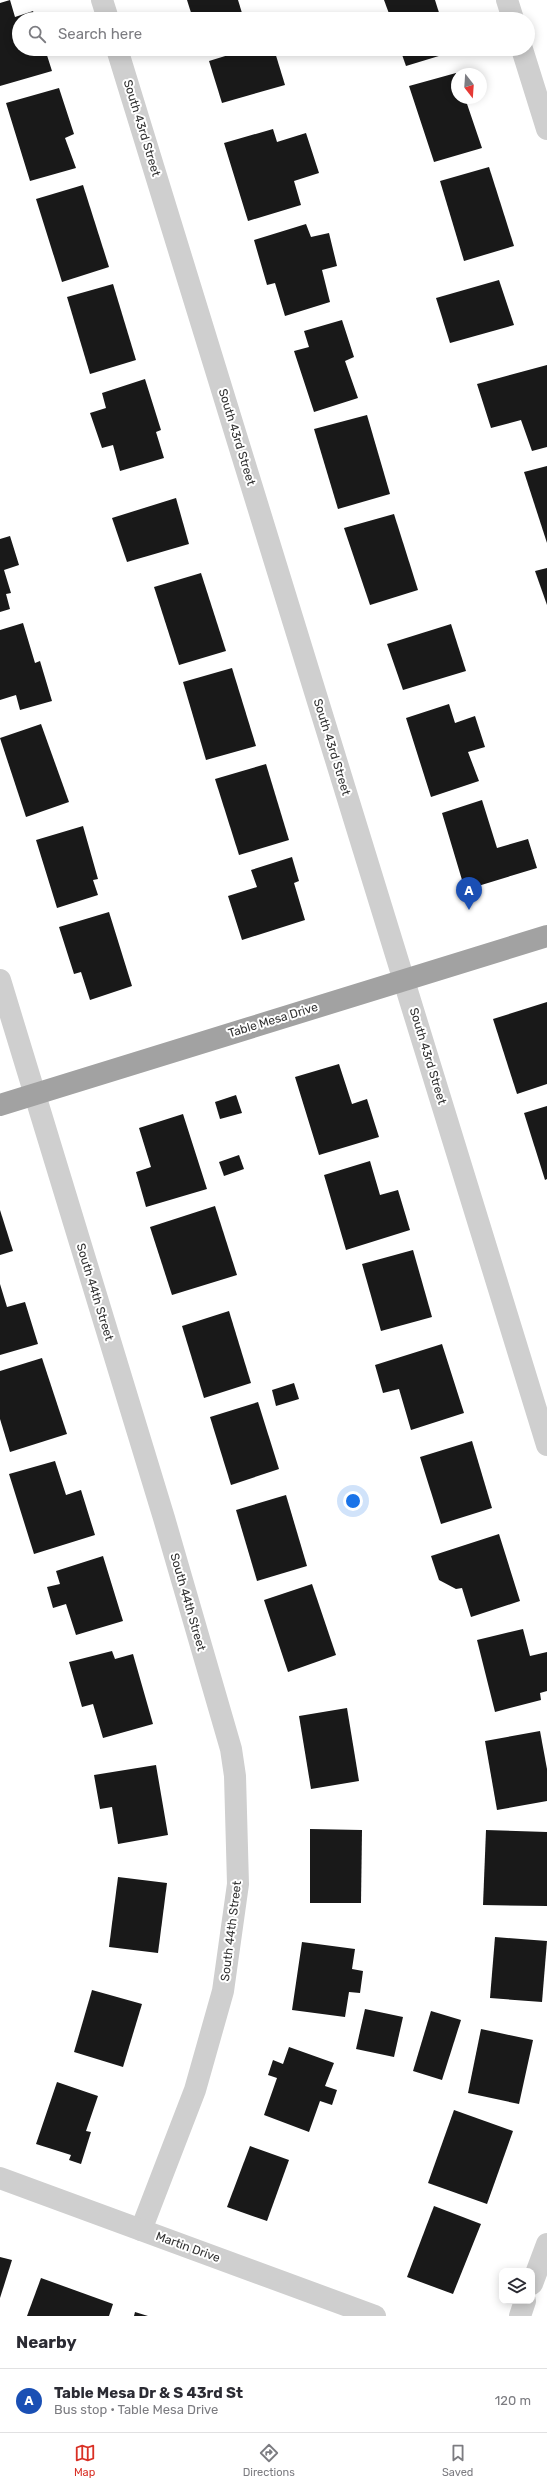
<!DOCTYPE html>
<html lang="en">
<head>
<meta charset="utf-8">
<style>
	:root { --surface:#fff; --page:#f2f2f3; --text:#2b2b33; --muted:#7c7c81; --line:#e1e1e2; --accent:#d93025 }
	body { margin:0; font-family:Rubik,sans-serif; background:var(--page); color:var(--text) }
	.controls { position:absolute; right:12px; bottom:12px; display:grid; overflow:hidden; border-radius:8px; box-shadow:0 2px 10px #0003 }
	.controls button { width:36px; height:36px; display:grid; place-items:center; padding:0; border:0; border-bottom:1px solid var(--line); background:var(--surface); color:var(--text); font:20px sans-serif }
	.compass { position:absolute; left:451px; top:68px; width:36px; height:36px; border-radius:50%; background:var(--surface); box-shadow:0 2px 10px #0003; rotate:163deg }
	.you { position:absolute; left:353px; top:1501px; width:14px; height:14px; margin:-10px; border:3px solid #fff; border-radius:50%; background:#1a73e8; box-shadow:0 0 0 6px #1a73e833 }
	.badge { display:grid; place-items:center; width:26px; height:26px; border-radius:50%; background:var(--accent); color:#fff; font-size:13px; font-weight:700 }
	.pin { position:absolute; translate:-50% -33px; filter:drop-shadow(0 1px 2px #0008) }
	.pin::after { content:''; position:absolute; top:21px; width:14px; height:12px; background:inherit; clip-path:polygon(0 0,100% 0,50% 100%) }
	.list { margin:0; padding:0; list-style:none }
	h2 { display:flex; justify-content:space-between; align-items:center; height:52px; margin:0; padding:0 16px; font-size:17px }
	h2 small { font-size:13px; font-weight:400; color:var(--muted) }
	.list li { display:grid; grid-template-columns:26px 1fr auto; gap:12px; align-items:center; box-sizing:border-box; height:64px; padding:0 16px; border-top:1px solid var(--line) }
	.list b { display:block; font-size:15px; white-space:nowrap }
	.list p { margin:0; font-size:13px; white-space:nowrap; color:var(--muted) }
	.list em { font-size:13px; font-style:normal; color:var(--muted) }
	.icon { flex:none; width:22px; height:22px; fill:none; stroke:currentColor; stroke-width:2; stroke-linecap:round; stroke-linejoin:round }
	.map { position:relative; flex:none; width:547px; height:2316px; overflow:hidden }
	.search { position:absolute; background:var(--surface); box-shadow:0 2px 10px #0003; left:12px; right:12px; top:12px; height:44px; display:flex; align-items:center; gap:10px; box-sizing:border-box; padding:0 14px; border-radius:22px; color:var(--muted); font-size:15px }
	.sheet { height:116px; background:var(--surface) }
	nav { display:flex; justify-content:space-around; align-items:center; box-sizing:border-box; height:56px; border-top:1px solid var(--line); background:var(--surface); font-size:11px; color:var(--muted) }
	nav a { display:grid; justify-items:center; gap:2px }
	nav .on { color:var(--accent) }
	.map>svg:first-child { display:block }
	.building { fill:#191919 }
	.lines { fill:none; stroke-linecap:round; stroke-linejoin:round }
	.minor { stroke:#cfcfcf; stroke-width:22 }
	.trunk { stroke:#a2a2a2; stroke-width:22 }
	.labels { text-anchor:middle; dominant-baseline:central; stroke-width:4; stroke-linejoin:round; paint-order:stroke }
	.street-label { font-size:12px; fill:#323232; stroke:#fff }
</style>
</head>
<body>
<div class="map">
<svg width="547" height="2316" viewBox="0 0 547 2316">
	<rect width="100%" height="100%" fill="#fff"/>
	<g class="building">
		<path d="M 10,0 L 15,17 L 33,11 L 36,19 L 19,19 L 19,49 L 45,49 L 52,71 L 0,86 L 0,3 Z"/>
		<path d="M 187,0 L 238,0 L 242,13 L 222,19 L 193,19 Z"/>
		<path d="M 384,0 L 435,0 L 441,19 L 391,19 Z"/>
		<path d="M 248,49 L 274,49 L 285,85 L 222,103 L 209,61 Z"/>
		<path d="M 400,49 L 452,49 L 452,52 L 406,66 Z"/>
		<path d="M 456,73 L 457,98 L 465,98 L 482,148 L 434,162 L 409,86 Z"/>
		<path d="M 59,88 L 74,134 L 65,138 L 76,168 L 30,181 L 6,103 Z"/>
		<path d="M 273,129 L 277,142 L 306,133 L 319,173 L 294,181 L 301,205 L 248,221 L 224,143 Z"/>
		<path d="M 489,167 L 514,246 L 464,261 L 440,181 Z"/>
		<path d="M 83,185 L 109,267 L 62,282 L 36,199 Z"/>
		<path d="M 306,224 L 311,237 L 329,233 L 337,266 L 322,270 L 330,302 L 285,316 L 275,283 L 267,285 L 254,240 Z"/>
		<path d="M 499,280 L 514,325 L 450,343 L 436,298 Z"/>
		<path d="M 113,284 L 136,360 L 90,374 L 67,297 Z"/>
		<path d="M 342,320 L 354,357 L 345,361 L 358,398 L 314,412 L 294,351 L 309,347 L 304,331 Z"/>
		<path d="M 547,365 L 547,447 L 532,451 L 521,420 L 491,428 L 477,384 Z"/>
		<path d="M 145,379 L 161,430 L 156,432 L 164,458 L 120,471 L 113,445 L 102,448 L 90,413 L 106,408 L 102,393 Z"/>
		<path d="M 367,415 L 390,494 L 338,509 L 314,429 Z"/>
		<path d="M 547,466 L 547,543 L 524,472 Z"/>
		<path d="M 176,498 L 189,544 L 127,562 L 112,518 Z"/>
		<path d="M 394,514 L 418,590 L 370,605 L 344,528 Z"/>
		<path d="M 10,536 L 19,565 L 4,570 L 11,593 L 6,594 L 10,609 L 0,612 L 0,539 Z"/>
		<path d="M 547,568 L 547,605 L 535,571 Z"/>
		<path d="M 201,573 L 226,651 L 179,665 L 154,587 Z"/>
		<path d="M 23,623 L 35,663 L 40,661 L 52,701 L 20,710 L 16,695 L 0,700 L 0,630 Z"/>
		<path d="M 451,624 L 466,671 L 403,690 L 387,644 Z"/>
		<path d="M 232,668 L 256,746 L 206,760 L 183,682 Z"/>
		<path d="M 449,704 L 455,723 L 475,716 L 485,747 L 468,752 L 479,781 L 431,797 L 406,718 Z"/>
		<path d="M 41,724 L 69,802 L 26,817 L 0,738 Z"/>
		<path d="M 266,764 L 289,840 L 239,855 L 215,779 Z"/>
		<path d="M 482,800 L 497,848 L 528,839 L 537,868 L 465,890 L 442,813 Z"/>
		<path d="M 83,826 L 98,879 L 93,880 L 98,895 L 57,908 L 36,840 Z"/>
		<path d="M 292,857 L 299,881 L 294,883 L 305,920 L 242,940 L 228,896 L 257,887 L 251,870 Z"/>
		<path d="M 109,912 L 132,986 L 90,1000 L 81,972 L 74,974 L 59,927 Z"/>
		<path d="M 547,1002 L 547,1084 L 517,1094 L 493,1019 Z"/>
		<path d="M 339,1064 L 352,1104 L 367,1099 L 379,1137 L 319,1155 L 295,1077 Z"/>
		<path d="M 236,1095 L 242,1113 L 220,1119 L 215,1102 Z"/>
		<path d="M 547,1106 L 547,1179 L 545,1180 L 524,1113 Z"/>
		<path d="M 183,1114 L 207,1189 L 146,1207 L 136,1172 L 151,1167 L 139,1128 Z"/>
		<path d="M 239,1155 L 244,1169 L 224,1176 L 219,1162 Z"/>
		<path d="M 370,1161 L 380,1195 L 398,1190 L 410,1230 L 346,1250 L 324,1175 Z"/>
		<path d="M 215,1206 L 237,1275 L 172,1295 L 150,1227 Z"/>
		<path d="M 0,1210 L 13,1251 L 0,1255 Z"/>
		<path d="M 413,1250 L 432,1317 L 381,1331 L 362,1264 Z"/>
		<path d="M 0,1284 L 7,1307 L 25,1302 L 38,1344 L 0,1355 Z"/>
		<path d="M 229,1311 L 251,1383 L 204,1398 L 182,1326 Z"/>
		<path d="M 442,1344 L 464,1413 L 411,1430 L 399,1389 L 383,1393 L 375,1365 Z"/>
		<path d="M 42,1358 L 67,1434 L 10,1452 L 0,1419 L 0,1371 Z"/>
		<path d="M 294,1383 L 299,1399 L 276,1406 L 272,1390 Z"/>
		<path d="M 258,1402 L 279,1469 L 231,1485 L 210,1417 Z"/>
		<path d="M 472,1441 L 492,1508 L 441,1524 L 420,1457 Z"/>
		<path d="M 55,1461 L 66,1495 L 81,1490 L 95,1535 L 34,1554 L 9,1474 Z"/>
		<path d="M 286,1495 L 307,1566 L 257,1581 L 236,1510 Z"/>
		<path d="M 499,1534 L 520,1601 L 471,1617 L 462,1588 L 456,1589 L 439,1580 L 431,1556 Z"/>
		<path d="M 103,1556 L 123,1621 L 76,1635 L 66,1604 L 53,1608 L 47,1587 L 60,1584 L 56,1571 Z"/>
		<path d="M 312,1584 L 336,1655 L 288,1672 L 264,1600 Z"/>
		<path d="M 523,1629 L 530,1656 L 547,1652 L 547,1691 L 540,1693 L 541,1700 L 495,1712 L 477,1640 Z"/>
		<path d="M 112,1651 L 115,1659 L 133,1654 L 153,1724 L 103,1738 L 93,1704 L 82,1707 L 69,1662 Z"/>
		<path d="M 347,1708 L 359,1781 L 311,1789 L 299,1716 Z"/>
		<path d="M 540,1731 L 547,1769 L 547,1801 L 497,1810 L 485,1741 Z"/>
		<path d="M 156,1765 L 168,1835 L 118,1844 L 112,1807 L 100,1809 L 94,1775 Z"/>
		<path d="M 310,1829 L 362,1830 L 361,1903 L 310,1903 Z"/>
		<path d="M 486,1830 L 547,1832 L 547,1906 L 483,1905 Z"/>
		<path d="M 118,1877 L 167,1883 L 158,1953 L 109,1947 Z"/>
		<path d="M 495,1937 L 547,1941 L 542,2002 L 490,1998 Z"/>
		<path d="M 302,1942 L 355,1949 L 352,1969 L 363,1971 L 360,1993 L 349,1992 L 345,2017 L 292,2010 Z"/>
		<path d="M 92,1990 L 142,2004 L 123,2067 L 74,2052 Z"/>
		<path d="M 365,2009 L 403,2017 L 394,2057 L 356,2049 Z"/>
		<path d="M 431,2011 L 461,2020 L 442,2080 L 413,2071 Z"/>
		<path d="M 481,2029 L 533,2040 L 519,2104 L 468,2093 Z"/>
		<path d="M 289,2047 L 334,2063 L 325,2086 L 337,2090 L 332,2105 L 320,2101 L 309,2132 L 264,2115 L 277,2078 L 268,2075 L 273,2060 L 283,2064 Z"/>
		<path d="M 57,2082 L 98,2096 L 86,2131 L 91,2132 L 81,2164 L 69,2160 L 71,2155 L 36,2144 Z"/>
		<path d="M 454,2110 L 513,2131 L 487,2204 L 428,2183 Z"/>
		<path d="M 250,2146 L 289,2160 L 267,2221 L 227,2207 Z"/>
		<path d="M 434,2206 L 481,2224 L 453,2294 L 407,2277 Z"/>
		<path d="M 0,2257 L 12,2260 L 0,2298 Z"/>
		<path d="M 41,2278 L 113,2304 L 109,2316 L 27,2316 Z"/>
		<path d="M 135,2312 L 148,2316 L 134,2316 Z"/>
	</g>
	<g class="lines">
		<g class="minor">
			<path d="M 102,0 L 108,19"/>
			<path d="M 507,0 L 513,19"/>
			<path d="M 117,49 L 547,1445"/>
			<path d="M 522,49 L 547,129"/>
			<path d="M 0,980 L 164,1518 L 231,1749 L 235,1776 L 238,1884 L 223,1991 L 195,2090 L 141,2230"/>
			<path d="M 0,2178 L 375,2316"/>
			<path d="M 532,2284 L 547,2244"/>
			<path d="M 520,2316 L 525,2301"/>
		</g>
		<path class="trunk" d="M 0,1105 L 547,936"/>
	</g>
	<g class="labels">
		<g class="street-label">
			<text transform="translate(142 128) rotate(73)">South 43rd Street</text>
			<text transform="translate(237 437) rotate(73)">South 43rd Street</text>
			<text transform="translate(332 747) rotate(73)">South 43rd Street</text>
			<text transform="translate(273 1020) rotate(-17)">Table Mesa Drive</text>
			<text transform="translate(428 1056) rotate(73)">South 43rd Street</text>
			<text transform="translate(95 1292) rotate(73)">South 44th Street</text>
			<text transform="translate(188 1602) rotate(74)">South 44th Street</text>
			<text transform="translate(231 1931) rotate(-83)">South 44th Street</text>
			<text transform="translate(188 2247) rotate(20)">Martin Drive</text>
		</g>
	</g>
</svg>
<div class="controls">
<button><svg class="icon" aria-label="layers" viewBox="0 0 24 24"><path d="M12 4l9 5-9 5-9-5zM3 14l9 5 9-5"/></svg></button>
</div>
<svg class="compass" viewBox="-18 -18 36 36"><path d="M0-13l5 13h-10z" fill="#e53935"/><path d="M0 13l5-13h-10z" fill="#7c7c81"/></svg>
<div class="you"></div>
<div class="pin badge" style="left:469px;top:910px;background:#1a4fb4">A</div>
<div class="search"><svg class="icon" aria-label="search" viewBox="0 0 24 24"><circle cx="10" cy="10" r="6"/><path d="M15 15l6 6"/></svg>Search here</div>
</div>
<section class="sheet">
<h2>Nearby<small></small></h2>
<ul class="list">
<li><span class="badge" style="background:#1a4fb4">A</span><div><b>Table Mesa Dr &amp; S 43rd St</b><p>Bus stop · Table Mesa Drive</p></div><em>120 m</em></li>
</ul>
</section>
<nav>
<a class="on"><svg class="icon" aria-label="map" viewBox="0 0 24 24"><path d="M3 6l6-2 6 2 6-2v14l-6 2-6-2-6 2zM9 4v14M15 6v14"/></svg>Map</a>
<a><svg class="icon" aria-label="directions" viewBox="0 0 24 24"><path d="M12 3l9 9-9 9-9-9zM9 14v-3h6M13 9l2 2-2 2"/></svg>Directions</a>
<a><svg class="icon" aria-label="saved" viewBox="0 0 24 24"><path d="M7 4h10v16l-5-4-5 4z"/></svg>Saved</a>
</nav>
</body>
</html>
